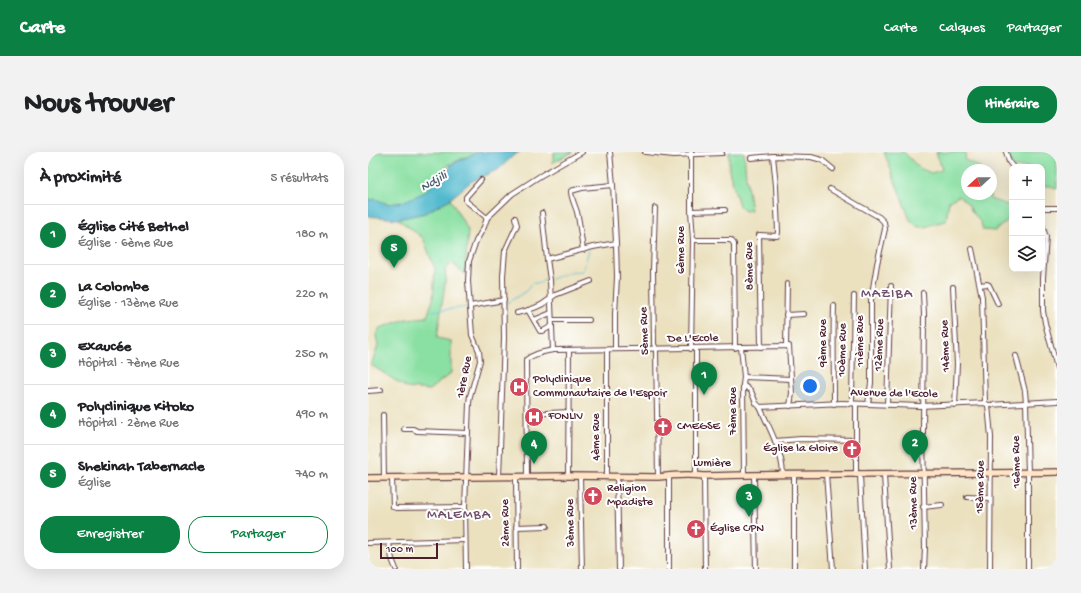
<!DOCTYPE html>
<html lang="fr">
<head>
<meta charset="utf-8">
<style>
	:root { --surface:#fff; --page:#f2f2f2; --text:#202124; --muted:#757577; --line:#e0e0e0; --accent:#0b8043 }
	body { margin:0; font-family:"Gochi Hand",sans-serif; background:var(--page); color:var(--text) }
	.controls { position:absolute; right:12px; top:12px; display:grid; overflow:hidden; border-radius:8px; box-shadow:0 4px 16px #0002 }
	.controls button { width:36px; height:36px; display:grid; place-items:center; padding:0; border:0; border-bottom:1px solid var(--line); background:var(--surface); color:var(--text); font:20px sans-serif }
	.compass { position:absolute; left:593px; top:12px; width:36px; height:36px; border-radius:50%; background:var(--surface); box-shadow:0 4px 16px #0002; rotate:249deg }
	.scale { position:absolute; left:12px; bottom:10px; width:58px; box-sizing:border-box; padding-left:4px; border:2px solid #4a1f2b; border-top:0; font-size:11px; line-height:14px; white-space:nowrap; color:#4a1f2b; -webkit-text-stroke:3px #fff; paint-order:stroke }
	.you { position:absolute; left:442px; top:234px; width:14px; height:14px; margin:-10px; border:3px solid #fff; border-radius:50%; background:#1a73e8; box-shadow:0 0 0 6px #1a73e833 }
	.badge { display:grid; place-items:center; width:26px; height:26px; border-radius:50%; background:var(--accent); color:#fff; font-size:13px; font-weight:700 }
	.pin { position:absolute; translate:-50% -33px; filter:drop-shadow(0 1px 2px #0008) }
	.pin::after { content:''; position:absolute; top:21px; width:14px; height:12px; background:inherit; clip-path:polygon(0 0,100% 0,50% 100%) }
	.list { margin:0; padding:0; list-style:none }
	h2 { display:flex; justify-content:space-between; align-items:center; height:52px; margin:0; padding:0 16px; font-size:17px }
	h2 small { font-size:13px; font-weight:400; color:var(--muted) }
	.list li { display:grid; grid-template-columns:26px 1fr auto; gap:12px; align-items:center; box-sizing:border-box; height:60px; padding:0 16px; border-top:1px solid var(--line) }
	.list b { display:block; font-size:15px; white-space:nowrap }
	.list p { margin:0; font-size:13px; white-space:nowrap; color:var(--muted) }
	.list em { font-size:13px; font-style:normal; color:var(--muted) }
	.actions { display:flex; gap:8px; padding:12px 16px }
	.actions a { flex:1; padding:9px 0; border:1px solid var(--accent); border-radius:16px; text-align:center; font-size:14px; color:var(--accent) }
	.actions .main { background:var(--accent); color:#fff }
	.icon { flex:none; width:22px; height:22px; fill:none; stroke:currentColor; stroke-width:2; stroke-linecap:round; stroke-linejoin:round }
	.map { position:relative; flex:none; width:689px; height:417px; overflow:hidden; border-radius:16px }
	header { display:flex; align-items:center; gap:24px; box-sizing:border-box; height:56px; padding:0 20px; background:var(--accent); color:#fff }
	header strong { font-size:19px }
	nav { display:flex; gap:22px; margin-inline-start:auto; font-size:14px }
	.intro { display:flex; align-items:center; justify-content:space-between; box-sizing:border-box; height:96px; padding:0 24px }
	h1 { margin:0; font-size:28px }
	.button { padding:10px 18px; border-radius:16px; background:var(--accent); color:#fff; font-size:14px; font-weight:700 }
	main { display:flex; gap:24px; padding:0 24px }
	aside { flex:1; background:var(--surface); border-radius:16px; box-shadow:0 4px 16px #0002 }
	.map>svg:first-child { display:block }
	.green { fill:#8ae0a3; stroke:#6a8067 }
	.water { fill:#51b9ce; stroke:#4e6c7c }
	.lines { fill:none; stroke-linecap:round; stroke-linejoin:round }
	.stream { stroke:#51b9ce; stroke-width:1 }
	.street-casing { stroke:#623c41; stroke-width:6 }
	.secondary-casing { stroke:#623c41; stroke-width:8 }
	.street { stroke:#fff; stroke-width:4 }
	.secondary { stroke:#ffe4c6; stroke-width:5.5 }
	.labels { text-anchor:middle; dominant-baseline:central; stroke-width:4; stroke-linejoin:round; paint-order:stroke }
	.street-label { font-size:12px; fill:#4a1f2b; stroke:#fff }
	.poi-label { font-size:12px; fill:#4a1f2b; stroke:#fff; text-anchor:start }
	.water-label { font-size:13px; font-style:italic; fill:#4d5d6c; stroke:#fff }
	.quarter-label { font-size:14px; letter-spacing:1px; fill:#6e4d68; stroke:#fff }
</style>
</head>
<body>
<header>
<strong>Carte</strong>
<nav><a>Carte</a><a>Calques</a><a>Partager</a></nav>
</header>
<div class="intro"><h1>Nous trouver</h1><a class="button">Itinéraire</a></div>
<main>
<aside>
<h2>À proximité<small>5 résultats</small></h2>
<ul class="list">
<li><span class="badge">1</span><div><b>Église Cité Bethel</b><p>Église · 6ème Rue</p></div><em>180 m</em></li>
<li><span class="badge">2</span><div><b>La Colombe</b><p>Église · 13ème Rue</p></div><em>220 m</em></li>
<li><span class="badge">3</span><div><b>Exaucée</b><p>Hôpital · 7ème Rue</p></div><em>250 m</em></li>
<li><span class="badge">4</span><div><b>Polyclinique Kitoko</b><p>Hôpital · 2ème Rue</p></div><em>490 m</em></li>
<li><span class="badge">5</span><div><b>Shekinah Tabernacle</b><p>Église</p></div><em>740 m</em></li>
</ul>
<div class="actions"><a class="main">Enregistrer</a><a>Partager</a></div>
</aside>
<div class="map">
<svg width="689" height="417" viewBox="0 0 689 417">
	<rect width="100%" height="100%" fill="#fff"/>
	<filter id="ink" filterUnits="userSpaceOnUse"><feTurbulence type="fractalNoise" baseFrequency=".025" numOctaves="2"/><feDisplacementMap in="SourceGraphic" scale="8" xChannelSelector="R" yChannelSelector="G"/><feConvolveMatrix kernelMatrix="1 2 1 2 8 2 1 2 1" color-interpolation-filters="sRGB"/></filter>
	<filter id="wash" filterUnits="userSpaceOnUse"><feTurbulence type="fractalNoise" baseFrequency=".012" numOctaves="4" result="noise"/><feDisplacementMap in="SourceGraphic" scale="16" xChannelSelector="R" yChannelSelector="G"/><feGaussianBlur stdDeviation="0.9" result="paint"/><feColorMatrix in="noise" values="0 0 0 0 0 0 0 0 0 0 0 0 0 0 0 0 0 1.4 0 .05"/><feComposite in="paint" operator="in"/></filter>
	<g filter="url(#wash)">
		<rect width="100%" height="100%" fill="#ebe1bf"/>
		<g class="green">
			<path d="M 0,0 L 114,0 L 105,5 L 97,5 L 79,14 L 71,29 L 61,38 L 31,53 L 0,51 Z"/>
			<path d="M 186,0 L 205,0 L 184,11 Z"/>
			<path d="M 361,0 L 376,0 L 378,24 L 383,58 L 377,59 L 371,54 L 361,18 Z"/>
			<path d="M 516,0 L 536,0 L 551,16 L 563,21 L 574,18 L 568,0 L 598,0 L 597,8 L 612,15 L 611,18 L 599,18 L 599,42 L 619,42 L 622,43 L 622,47 L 640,53 L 644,56 L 644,63 L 642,63 L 640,68 L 627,79 L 615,78 L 613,71 L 603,58 L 600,52 L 591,44 L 581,49 L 578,69 L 565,72 L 558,75 L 550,75 L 542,68 Z"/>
			<path d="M 638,0 L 689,0 L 689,37 L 683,34 L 674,34 L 674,15 L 645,15 Z"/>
			<path d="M 82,47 L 100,78 L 97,122 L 84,111 L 77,117 L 78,125 L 69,186 L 83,189 L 83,221 L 61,238 L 39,236 L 3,213 L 10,194 L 8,183 L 12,176 L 38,167 L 59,165 L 65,147 L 67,117 L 55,86 L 30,67 L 57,61 Z"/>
		</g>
		<path class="water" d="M 110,0 L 152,0 L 146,3 L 131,17 L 104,29 L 82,47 L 57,61 L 29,67 L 0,64 L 0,45 L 4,48 L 7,47 L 20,52 L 34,50 L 55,41 L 63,34 L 66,30 L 78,22 L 79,18 L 83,15 L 82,13 Z"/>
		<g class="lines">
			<g class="stream">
				<path d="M 183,127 L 202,120 L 215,119 L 221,98"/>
				<path d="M 137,150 L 141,150 L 158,139 L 164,131 C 170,131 171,133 175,128 L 180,128"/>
				<path d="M 125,152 L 133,151"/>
				<path d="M 64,159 L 100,155"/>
			</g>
		</g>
	</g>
	<g filter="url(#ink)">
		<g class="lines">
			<defs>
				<g id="street">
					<path d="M 242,0 L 245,33 L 248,91 L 249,125 L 247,162 L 247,197"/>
					<path d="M 277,0 L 306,3 L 354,1"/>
					<path d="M 323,0 L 323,59 L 325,88 L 323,197"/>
					<path d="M 638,0 L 641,10 L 645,15"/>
					<path d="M 383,6 L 405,4 L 443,5 L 454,8 L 465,17"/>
					<path d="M 113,28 L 98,45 L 98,49 L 119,66"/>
					<path d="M 462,37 L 511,65 L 516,70 L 517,77 L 509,112 L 503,148 L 503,231 L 500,252"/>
					<path d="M 287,56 L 285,119 L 286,192 L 288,197 L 290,325"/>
					<path d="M 674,56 L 689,56"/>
					<path d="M 323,59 L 357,58"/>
					<path d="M 174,61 L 179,107 L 225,95 L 248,91"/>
					<path d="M 674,73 L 678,85 L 675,126 L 675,159 L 677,171 L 689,216"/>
					<path d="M 325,88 L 363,88 L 366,92 L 367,196"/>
					<path d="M 604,97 L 614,145 L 617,251"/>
					<path d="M 215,98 C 213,85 212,72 209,60 C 207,53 203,46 203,39 L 214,36 L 245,33"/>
					<path d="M 179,107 L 182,128 L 185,198"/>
					<path d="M 612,133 L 619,132 L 621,133 L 630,152"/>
					<path d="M 585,135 L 589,212 L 587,253"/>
					<path d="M 555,141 L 556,162 L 555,281 L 557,396 L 556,417"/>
					<path d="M 102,154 L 136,148"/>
					<path d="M 160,158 L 172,179 L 175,179 L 184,174"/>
					<path d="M 149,161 C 158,159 172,155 179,149 C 182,147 184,145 187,143 L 223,129"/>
					<path d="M 418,163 L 436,162"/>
					<path d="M 166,168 L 183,161"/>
					<path d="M 184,168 L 221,168"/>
					<path d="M 418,194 L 419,132"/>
					<path d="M 373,195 L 376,225 L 375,233 L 376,323"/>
					<path d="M 393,195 L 391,83 L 409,84 L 410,80 L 408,34 L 405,4"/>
					<path d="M 328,197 L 328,323"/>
					<path d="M 648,204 L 657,239 L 658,251 L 660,321 L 660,417"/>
					<path d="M 376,225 L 423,227"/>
					<path d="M 375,233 L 383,239 L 388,251 L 392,255 C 401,276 414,298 415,322"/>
					<path d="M 0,239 L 13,238"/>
					<path d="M 466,252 C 466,219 465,186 466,154"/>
					<path d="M 481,252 L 484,249 L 484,247 L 486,144"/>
					<path d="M 488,252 L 488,323"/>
					<path d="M 519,253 L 523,134"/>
					<path d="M 620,253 L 623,285 L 622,417"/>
					<path d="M 392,255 L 474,251 L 552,254 L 617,251 L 620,253 L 689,249"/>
					<path d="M 159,262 L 201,260"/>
					<path d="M 15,263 L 16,326"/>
					<path d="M 36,277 L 45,277 L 49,279 L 100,281"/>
					<path d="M 407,289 L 433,287 L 489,288"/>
					<path d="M 458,322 L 465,417"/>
					<path d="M 301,323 L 301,417"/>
					<path d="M 386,323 L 388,417"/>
					<path d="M 492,323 L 497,417"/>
					<path d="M 516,323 L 519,373 L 522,417"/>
					<path d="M 148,324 L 149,417"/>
					<path d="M 159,324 L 158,208 C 166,201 176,200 185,198 L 266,197 L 421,194 L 424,241 L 422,254"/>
					<path d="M 200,324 L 201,198"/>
					<path d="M 212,324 L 214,417"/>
					<path d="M 336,324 L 337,417"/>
					<path d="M 131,325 L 136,186 L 135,124 L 137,99 L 149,73 L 147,66"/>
					<path d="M 239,325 L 239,198"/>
					<path d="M 249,325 L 251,417"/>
					<path d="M 24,326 L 25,355 L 28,356 L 97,355"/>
					<path d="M 599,345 L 622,346"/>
					<path d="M 555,355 L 574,353"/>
					<path d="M 148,375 L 179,374"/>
					<path d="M 0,391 L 97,388"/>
					<path d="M 21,391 L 24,407 L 28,417"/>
					<path d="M 98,417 L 97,355 L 101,251 L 102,244 L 112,209 L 111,199 L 104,183 L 100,129 L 101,109 L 108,89 L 116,75 L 119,66 L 144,42 L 172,24 L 214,0"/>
					<path d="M 426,417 L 426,323"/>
				</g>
				<path id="secondary" d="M 0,326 L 200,324 L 290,325 C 305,323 321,322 336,324 C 454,321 571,322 689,320"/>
			</defs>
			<use href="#street" class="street-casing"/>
			<use href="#secondary" class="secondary-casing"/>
			<use href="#street" class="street"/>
			<use href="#secondary" class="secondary"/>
		</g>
	</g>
	<defs>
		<symbol id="hospital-disc" viewBox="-11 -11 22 22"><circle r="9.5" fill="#d1495b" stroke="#fff"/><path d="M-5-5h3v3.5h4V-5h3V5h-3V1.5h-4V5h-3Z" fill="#fff"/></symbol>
		<symbol id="church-disc" viewBox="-11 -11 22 22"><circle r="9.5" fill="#d1495b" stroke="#fff"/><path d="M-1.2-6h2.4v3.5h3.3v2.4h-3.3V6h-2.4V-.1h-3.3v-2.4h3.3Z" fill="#fff"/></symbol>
	</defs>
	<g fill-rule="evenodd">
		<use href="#hospital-disc" x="140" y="224" width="22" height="22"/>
		<use href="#hospital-disc" x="155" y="254" width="22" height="22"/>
		<use href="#church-disc" x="284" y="264" width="22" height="22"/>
		<use href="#church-disc" x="473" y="286" width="22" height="22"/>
		<use href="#church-disc" x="214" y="333" width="22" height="22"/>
		<use href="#church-disc" x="317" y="366" width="22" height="22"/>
	</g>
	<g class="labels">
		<g class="street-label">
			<text transform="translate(314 98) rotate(-90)">6ème Rue</text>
			<text transform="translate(382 114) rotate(-91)">8ème Rue</text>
			<text transform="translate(277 179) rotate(-92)">5ème Rue</text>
			<text transform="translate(325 187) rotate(-1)">De L'Ecole</text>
			<text transform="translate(493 189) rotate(-90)">11ème Rue</text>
			<text transform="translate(456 191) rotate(-90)">9ème Rue</text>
			<text transform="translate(512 193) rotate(-88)">12ème Rue</text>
			<text transform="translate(578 194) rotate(-92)">14ème Rue</text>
			<text transform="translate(475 198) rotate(-89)">10ème Rue</text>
			<text transform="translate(97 225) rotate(-79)">1ère Rue</text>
			<text transform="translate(526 242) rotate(1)">Avenue de l'Ecole</text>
			<text transform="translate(366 259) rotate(-90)">7ème Rue</text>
			<text transform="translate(229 285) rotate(-90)">4ème Rue</text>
			<text transform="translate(649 310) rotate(-91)">16ème Rue</text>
			<text x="344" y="312">Lumière</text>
			<text transform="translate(613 335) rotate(-89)">15ème Rue</text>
			<text transform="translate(546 351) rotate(-91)">13ème Rue</text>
			<text transform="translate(138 371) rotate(-91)">2ème Rue</text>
			<text transform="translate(203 371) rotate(-91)">3ème Rue</text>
		</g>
		<g class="poi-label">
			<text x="165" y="228">Polyclinique<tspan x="165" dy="14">Communautaire de l'Espoir</tspan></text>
			<text x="180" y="265">FONLIV</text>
			<text x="309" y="275">CMEGSE</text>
			<text x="470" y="297" text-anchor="end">Église la Gloire</text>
			<text x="239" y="337">Religion<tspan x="239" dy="14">Mpadiste</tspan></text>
			<text x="342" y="377">Église CPN</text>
		</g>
		<g class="water-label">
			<text transform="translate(66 30) rotate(-30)">Ndjili</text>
		</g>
		<g class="quarter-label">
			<text x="519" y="142">MAZIBA</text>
			<text x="91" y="363">MALEMBA</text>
		</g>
	</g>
</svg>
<div class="controls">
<button>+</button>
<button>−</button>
<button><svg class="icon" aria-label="layers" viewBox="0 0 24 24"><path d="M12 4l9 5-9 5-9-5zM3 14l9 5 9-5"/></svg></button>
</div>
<svg class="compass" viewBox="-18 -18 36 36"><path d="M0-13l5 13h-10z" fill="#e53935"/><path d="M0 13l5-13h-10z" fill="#757577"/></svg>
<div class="scale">100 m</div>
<div class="you"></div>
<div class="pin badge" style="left:336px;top:243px">1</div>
<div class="pin badge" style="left:547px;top:311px">2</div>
<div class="pin badge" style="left:381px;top:365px">3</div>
<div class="pin badge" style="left:166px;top:312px">4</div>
<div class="pin badge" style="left:26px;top:116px">5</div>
</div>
</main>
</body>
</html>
